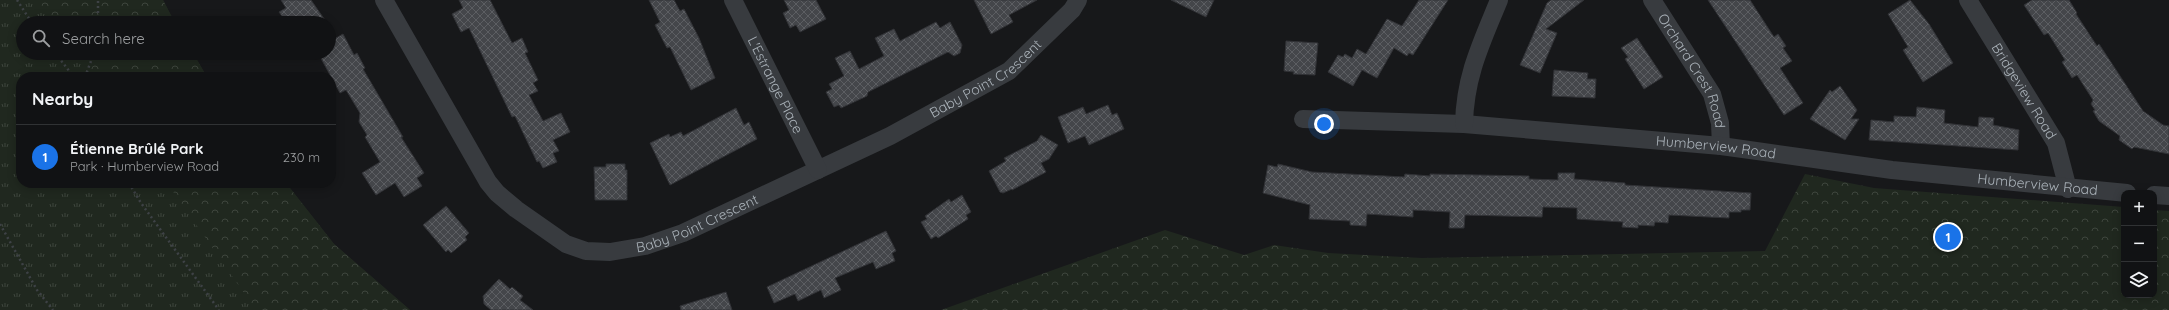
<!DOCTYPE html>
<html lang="en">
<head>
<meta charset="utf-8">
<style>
	:root { --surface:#111214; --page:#1e2022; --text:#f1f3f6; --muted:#9c9ea0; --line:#303234; --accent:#1a73e8 }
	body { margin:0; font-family:Quicksand,sans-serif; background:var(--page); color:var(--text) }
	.controls { position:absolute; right:12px; bottom:12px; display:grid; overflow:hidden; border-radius:8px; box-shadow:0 2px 10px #0003 }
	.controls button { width:36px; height:36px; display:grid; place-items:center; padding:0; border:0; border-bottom:1px solid var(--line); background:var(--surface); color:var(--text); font:20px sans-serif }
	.you { position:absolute; left:1324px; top:124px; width:14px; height:14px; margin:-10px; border:3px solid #fff; border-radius:50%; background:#1a73e8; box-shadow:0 0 0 6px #1a73e833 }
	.badge { display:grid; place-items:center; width:26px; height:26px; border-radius:50%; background:var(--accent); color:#fff; font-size:13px; font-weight:700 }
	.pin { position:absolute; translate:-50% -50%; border:2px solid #fff; box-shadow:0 1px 4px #0006 }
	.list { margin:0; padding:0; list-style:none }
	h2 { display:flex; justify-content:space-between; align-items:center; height:52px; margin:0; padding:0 16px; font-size:17px }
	h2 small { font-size:13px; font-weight:400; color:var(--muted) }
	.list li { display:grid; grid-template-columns:26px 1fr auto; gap:12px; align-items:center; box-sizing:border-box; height:64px; padding:0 16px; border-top:1px solid var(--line) }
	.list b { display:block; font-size:15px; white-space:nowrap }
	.list p { margin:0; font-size:13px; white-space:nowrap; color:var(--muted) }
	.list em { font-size:13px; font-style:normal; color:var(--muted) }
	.icon { flex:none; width:22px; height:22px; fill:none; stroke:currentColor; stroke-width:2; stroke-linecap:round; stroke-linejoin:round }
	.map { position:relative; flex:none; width:2169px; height:310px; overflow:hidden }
	.search { position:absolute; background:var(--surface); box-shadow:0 2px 10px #0003; left:16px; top:16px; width:320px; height:44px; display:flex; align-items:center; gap:10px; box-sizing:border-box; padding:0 14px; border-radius:22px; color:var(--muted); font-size:15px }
	.panel { position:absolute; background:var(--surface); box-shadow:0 2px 10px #0003; left:16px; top:72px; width:320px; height:116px; border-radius:16px }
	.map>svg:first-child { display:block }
	.grass { fill:url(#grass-tufts) }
	.forest { fill:url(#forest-crowns) }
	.building { fill:url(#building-cross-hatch); stroke:#313236 }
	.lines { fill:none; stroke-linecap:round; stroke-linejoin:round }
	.path { stroke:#3e4246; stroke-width:2.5; stroke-dasharray:2 3; stroke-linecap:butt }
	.street { stroke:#383b3f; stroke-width:18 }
	.labels { text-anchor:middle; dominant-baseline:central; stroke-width:3.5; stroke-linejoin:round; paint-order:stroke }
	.street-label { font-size:14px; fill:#aab2b9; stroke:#121315 }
</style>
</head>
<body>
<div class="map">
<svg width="2169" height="310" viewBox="0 0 2169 310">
	<defs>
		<pattern id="grass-tufts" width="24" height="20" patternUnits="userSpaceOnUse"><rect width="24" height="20" fill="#20281f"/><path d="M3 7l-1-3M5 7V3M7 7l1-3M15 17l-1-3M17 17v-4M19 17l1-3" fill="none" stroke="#3e453d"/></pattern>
		<pattern id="forest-crowns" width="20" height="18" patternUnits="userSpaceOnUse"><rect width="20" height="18" fill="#20281f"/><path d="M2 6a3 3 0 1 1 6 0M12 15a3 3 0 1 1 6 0" fill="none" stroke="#3e453d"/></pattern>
		<pattern id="building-cross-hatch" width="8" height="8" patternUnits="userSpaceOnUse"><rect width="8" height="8" fill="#44464a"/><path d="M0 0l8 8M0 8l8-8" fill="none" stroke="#5c5e62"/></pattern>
	</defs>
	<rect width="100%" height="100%" fill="#17181a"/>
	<path class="grass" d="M 0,0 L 163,0 L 175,23 L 23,23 L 23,53 L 193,53 L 207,77 L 21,77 L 21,183 L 286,183 L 334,244 L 410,310 L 0,310 Z"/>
	<g class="forest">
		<path d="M 38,0 L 163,0 L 175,23 L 53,23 Z"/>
		<path d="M 74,53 L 193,53 L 207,77 L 92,77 Z"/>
		<path d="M 1805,174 L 1874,188 L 2124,207 L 2124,295 L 2154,295 L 2154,210 L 2169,211 L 2169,310 L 941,310 L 1165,230 L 1244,255 L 1274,245 L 1328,253 L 1422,258 L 1765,251 Z"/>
		<path d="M 167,183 L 286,183 L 334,244 L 410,310 L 256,310 Z"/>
	</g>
	<g class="building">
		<path d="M 281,0 L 311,0 L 327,23 L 287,23 L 279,12 L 286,8 Z"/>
		<path d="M 459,0 L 490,0 L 512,43 L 522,38 L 528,52 L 525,53 L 538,80 L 533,83 L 538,91 L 529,95 L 543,121 L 561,113 L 570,132 L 553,140 L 559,151 L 553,153 L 557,162 L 543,168 L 539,161 L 537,162 L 515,116 L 512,117 L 469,28 L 461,32 L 452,14 L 463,8 Z"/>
		<path d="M 649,0 L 674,0 L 680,11 L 684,9 L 699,38 L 715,78 L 691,90 L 670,47 L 667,48 L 655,25 L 660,22 Z"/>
		<path d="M 784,0 L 816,0 L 826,19 L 800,32 L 796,25 L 790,28 L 783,13 L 789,10 Z"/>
		<path d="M 974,0 L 1037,0 L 1009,15 L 1013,22 L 991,34 Z"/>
		<path d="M 1171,0 L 1214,0 L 1206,17 Z"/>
		<path d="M 1419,0 L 1448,0 L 1413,55 L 1409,53 L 1407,56 L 1394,48 L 1377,78 L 1362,70 L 1353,86 L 1328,72 L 1338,55 L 1343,57 L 1345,54 L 1352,58 L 1357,49 L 1366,54 L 1387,19 L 1402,26 Z"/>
		<path d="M 1551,0 L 1584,0 L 1546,29 L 1557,33 L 1540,73 L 1520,65 L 1547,3 Z"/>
		<path d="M 1708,0 L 1750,0 L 1774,37 L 1778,34 L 1786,46 L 1783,48 L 1792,61 L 1780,68 L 1803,103 L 1784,115 Z"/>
		<path d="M 1910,0 L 1929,24 L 1953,63 L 1923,82 L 1903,50 L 1908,47 L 1888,14 Z"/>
		<path d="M 2032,0 L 2069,0 L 2077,13 L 2076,14 L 2097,46 L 2099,44 L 2143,111 L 2163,125 L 2169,126 L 2169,154 L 2134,147 L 2132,149 L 2119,140 L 2120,136 L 2099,121 L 2093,111 L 2095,110 L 2091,104 L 2093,100 L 2077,75 L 2072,78 L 2062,62 L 2065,60 L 2048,33 L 2044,35 L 2024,5 Z"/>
		<path d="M 936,22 L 940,28 L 950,22 L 962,45 L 960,53 L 954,56 L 948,52 L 868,92 L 867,96 L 841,108 L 839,105 L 834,107 L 826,92 L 832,89 L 829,84 L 844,76 L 835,58 L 850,51 L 859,69 L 884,56 L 875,38 L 894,29 L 900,41 Z"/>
		<path d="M 343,34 L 354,55 L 357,53 L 365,68 L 363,69 L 403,137 L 401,137 L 424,173 L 417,178 L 422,186 L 404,197 L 395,183 L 376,195 L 362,173 L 380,162 L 365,137 L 367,135 L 359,122 L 360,113 L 346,90 L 340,93 L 318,53 L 329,53 L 329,42 Z"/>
		<path d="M 1637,38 L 1663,77 L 1644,89 L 1625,59 L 1628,57 L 1621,48 Z"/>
		<path d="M 1286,41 L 1318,43 L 1315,75 L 1293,74 L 1294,72 L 1284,71 Z"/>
		<path d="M 1554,70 L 1588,73 L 1587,79 L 1596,79 L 1595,98 L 1552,96 Z"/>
		<path d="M 1840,86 L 1857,110 L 1851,119 L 1859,119 L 1845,140 L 1810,119 L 1830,90 L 1832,92 Z"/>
		<path d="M 1108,105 L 1112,115 L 1117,113 L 1124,129 L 1089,145 L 1085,136 L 1068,143 L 1058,117 L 1083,107 L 1086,114 Z"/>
		<path d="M 1917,107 L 1945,110 L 1944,123 L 1978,127 L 1979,117 L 1994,118 L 1993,125 L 2019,130 L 2018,150 L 1869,140 L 1871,120 L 1894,122 L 1894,116 L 1916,117 Z"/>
		<path d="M 736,108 L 744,125 L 749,122 L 757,139 L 670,185 L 650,143 L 669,134 L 670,137 L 681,132 L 683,136 Z"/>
		<path d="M 1041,135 L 1058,145 L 1049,159 L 1041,163 L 1046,172 L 1012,190 L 1012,189 L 1003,193 L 1000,192 L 989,171 L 1006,161 L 1004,158 L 1037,141 Z"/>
		<path d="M 606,164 L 625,164 L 625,170 L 627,170 L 627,200 L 595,200 L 594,167 L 606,167 Z"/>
		<path d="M 1278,164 L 1312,172 L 1404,177 L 1405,174 L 1430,176 L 1430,174 L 1529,176 L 1529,179 L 1558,180 L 1558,173 L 1575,173 L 1574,179 L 1625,183 L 1625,185 L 1751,193 L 1750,210 L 1741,210 L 1741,212 L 1729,212 L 1729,218 L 1669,215 L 1668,223 L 1655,222 L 1654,226 L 1638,225 L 1638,228 L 1622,227 L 1623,222 L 1577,219 L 1577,208 L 1543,207 L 1542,217 L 1465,215 L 1464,228 L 1449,228 L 1450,212 L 1413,210 L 1413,217 L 1367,214 L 1366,226 L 1350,225 L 1350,221 L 1309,219 L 1310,205 L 1263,193 L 1268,165 L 1277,167 Z"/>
		<path d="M 962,195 L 971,212 L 966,215 L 968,219 L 938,238 L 936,236 L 931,239 L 921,222 L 927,219 L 925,216 L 949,199 L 951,202 Z"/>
		<path d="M 446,206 L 469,233 L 465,237 L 467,240 L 451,253 L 448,250 L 446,252 L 423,225 Z"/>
		<path d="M 886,231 L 896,251 L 892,253 L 895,261 L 876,269 L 873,262 L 835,278 L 841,290 L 824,298 L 821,290 L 798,301 L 795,294 L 774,303 L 767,287 Z"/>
		<path d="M 499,279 L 510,289 L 512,287 L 523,296 L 520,300 L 533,310 L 491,310 L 484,304 L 483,296 Z"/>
		<path d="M 726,292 L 732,310 L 681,310 L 680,306 Z"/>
	</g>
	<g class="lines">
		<g class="path">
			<path d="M 17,0 L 32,23"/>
			<path d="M 98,23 L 98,0"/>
			<path d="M 55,53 L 74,77"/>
			<path d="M 85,77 L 94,53"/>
			<path d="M 129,183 L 141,203 L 219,310"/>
			<path d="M 0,224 L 37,290 L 53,310"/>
		</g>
		<g class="street">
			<path id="s1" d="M 384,0 L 488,182 L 497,193 L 516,209 L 566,244 L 586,251 L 610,252 L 645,246 L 683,233 L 890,136 L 1009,71 L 1072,10 L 1078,0"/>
			<path id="s2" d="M 733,0 L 818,170"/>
			<path id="s3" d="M 1652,0 L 1712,94 L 1720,123 L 1721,146"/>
			<path id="s4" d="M 1968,0 L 2056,143 L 2068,189"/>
			<path id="s5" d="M 1303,119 L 1464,124 L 1721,146 L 1892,170 L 2127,193"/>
			<path d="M 1464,124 C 1465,76 1481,44 1499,0"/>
			<path d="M 2154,195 L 2169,196"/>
		</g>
	</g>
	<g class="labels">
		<g class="street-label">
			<text stroke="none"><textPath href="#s3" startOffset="82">Orchard Crest Road</textPath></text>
			<text stroke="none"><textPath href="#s1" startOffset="771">Baby Point Crescent</textPath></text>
			<text stroke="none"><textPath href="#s2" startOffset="95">L'Estrange Place</textPath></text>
			<text stroke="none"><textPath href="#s4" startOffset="107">Bridgeview Road</textPath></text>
			<text stroke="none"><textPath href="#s5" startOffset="414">Humberview Road</textPath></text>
			<text stroke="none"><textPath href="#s5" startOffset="738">Humberview Road</textPath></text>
			<text stroke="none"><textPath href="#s1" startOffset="447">Baby Point Crescent</textPath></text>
		</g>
	</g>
</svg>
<div class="controls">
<button>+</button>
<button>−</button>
<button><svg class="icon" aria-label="layers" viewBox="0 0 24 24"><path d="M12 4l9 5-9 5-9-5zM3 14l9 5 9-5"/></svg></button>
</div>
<div class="you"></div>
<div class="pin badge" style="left:1948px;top:237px">1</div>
<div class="search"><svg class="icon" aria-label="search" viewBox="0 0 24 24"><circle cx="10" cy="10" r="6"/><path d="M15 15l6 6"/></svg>Search here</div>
<section class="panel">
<h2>Nearby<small></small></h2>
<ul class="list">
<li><span class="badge">1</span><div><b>Étienne Brûlé Park</b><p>Park · Humberview Road</p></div><em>230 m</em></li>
</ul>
</section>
</div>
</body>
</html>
